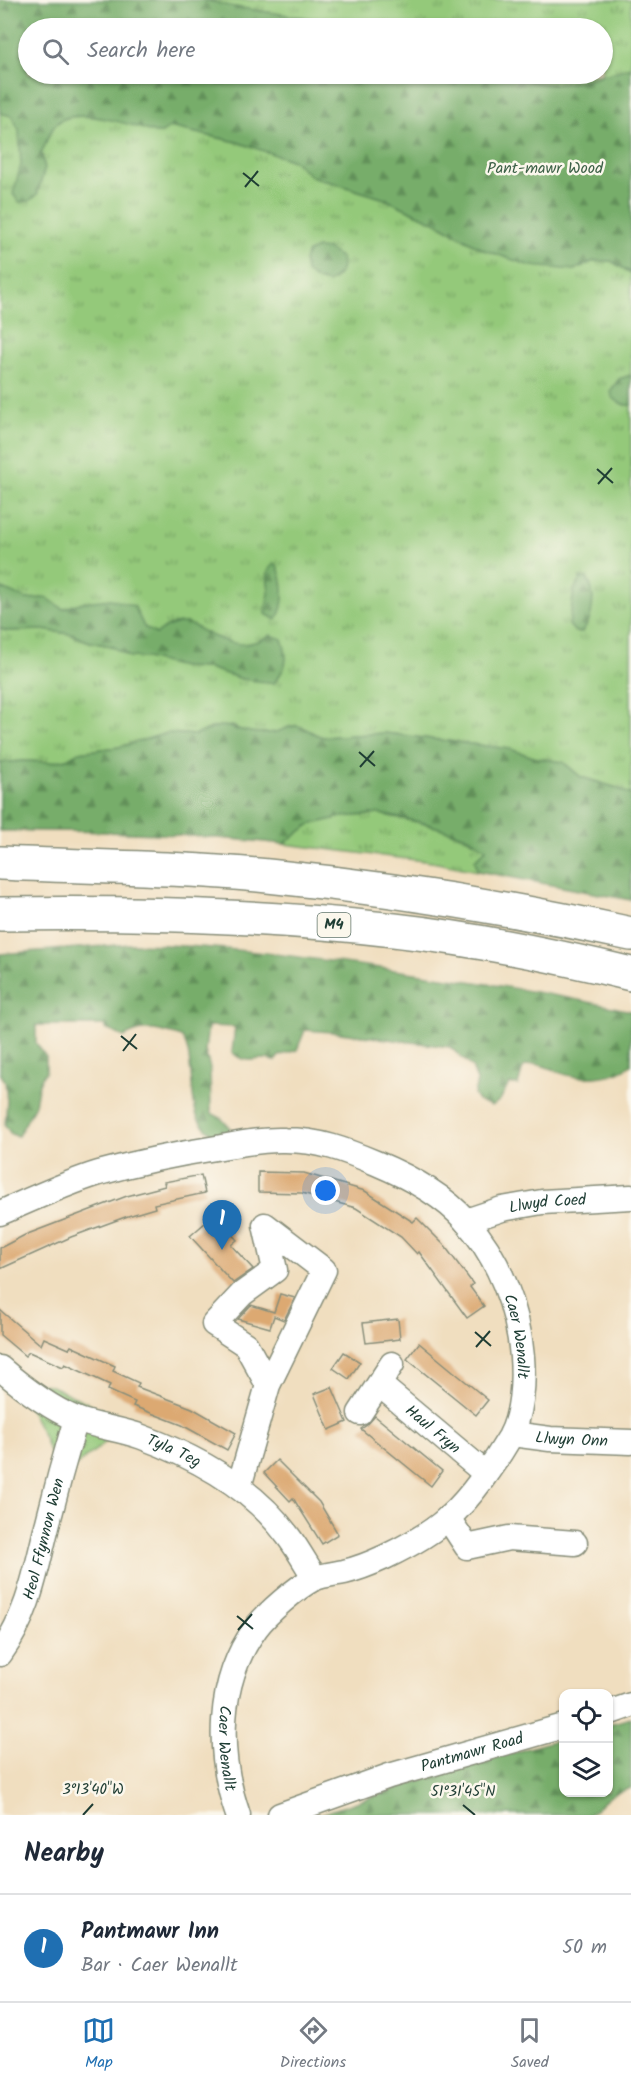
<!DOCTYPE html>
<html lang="en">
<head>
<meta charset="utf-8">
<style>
	:root { --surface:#fff; --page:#f6f6f7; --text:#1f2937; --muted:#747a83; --line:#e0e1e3; --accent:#1f6fb2 }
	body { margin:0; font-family:Kalam,sans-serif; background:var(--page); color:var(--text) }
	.controls { position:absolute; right:18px; bottom:18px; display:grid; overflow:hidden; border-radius:12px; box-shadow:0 2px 4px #0004 }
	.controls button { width:54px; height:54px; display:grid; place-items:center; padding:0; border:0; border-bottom:2px solid var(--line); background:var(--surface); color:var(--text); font:30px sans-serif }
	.you { position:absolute; left:326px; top:1191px; width:21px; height:21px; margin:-15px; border:4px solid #fff; border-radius:50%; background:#1a73e8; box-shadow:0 0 0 9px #1a73e833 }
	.badge { display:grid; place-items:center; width:39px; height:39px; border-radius:50%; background:var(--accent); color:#fff; font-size:20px; font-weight:700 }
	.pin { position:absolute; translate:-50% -50px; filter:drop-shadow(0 2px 3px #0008) }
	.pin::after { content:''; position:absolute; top:32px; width:21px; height:18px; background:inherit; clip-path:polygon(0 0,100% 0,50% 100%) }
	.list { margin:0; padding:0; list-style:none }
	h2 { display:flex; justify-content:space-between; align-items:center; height:78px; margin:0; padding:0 24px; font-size:26px }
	h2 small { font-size:20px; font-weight:400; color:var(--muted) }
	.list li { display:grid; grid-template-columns:39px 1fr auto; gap:18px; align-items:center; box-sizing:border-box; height:108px; padding:0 24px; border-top:2px solid var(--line) }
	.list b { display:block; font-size:22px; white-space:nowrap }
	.list p { margin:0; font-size:20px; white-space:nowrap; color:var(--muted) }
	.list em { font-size:20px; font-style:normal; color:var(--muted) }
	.icon { flex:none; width:33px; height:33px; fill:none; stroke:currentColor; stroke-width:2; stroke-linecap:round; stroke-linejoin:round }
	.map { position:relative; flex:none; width:631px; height:1815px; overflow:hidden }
	.search { position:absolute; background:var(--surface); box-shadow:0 2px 4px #0004; left:18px; right:18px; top:18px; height:66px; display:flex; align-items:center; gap:15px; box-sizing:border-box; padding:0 21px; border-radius:33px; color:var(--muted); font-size:22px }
	.sheet { height:186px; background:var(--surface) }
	nav { display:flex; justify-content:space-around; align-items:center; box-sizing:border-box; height:84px; border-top:2px solid var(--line); background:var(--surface); font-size:16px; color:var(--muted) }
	nav a { display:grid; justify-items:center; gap:3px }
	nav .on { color:var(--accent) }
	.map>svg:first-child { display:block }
	.grass { fill:url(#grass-tufts); stroke:#5a8357; stroke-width:1.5 }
	.forest { fill:url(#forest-firs); stroke:#4b754f; stroke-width:1.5 }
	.building { fill:#dca972 }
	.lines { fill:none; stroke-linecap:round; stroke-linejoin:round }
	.minor-casing { stroke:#888e7a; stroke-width:27 }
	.highway-casing { stroke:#888e7a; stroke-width:36 }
	.minor { stroke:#fff; stroke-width:24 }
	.highway { stroke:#fff; stroke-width:33 }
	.ticks { fill:none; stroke:#1f3d34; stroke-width:2 }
	.labels { text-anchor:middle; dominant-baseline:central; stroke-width:5; stroke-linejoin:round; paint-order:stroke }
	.shield { fill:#fbf7ec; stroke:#61756b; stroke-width:1.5 }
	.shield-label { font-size:15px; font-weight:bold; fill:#1f3d34 }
	.park-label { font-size:16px; fill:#3c6046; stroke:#fbf7ec }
	.street-label { font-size:16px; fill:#1f3d34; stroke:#fbf7ec }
	.ticks-label { font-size:15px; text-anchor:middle; fill:#1f3d34; stroke:#fbf7ec; stroke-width:5; stroke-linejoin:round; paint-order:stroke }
</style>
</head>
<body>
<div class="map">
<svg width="631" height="1815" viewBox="0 0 631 1815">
	<defs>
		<pattern id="grass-tufts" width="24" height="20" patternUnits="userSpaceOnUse" patternTransform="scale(1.5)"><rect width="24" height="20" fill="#94c97a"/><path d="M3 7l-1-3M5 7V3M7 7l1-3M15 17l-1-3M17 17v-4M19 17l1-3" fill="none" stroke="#78a465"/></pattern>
		<pattern id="forest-firs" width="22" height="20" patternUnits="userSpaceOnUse" patternTransform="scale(1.5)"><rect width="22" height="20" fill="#77ad6a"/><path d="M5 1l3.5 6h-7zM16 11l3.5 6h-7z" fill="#618e58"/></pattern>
	</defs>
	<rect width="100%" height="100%" fill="#fbf7ec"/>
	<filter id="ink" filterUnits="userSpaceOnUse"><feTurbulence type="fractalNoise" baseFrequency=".0167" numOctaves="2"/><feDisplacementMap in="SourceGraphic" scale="12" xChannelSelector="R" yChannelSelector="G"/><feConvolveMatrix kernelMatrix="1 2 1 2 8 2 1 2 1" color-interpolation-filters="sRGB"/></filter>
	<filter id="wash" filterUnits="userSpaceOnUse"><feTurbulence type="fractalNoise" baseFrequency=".008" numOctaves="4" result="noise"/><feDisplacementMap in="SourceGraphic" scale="24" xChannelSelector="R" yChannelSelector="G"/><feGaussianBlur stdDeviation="1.35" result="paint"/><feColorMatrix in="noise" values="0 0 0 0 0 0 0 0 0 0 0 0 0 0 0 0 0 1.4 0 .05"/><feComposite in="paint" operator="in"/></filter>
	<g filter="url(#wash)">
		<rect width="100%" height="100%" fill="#f0debf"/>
		<g class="grass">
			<path d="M 205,0 L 631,0 L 631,67 C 593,78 548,95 511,74 L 602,74 L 602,28 L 374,28 L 234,7 Z"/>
			<path d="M 0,113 L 36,121 L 19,201 L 45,168 L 41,154 C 45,145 49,132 55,125 C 73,105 134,125 155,133 L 162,133 L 169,127 L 237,142 L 294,161 L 311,176 L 385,199 L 439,224 L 484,250 L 574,270 L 594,261 L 611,261 L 631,273 L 631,795 L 617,788 L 581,777 L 563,762 L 536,758 L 510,749 L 385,733 L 323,737 L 314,735 L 300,727 L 291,726 L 275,733 L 258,733 L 243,732 L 233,726 L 211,728 L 195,735 L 168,733 L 119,747 L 79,752 L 67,759 L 52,762 L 22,761 L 0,763 L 0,628 L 6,631 L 43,630 L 70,634 L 90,642 L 111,646 L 130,657 L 147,658 L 182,667 L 208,668 L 242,679 L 258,643 C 252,643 245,645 239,645 C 204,643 195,608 156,634 L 144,627 L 134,606 L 83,602 L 63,609 L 47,598 L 26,599 L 0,588 Z"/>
			<path d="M 380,814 C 416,822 455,828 486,849 L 475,860 L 478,871 L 432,862 L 284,844 L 309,825 L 341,817 Z"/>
			<path d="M 15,1381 L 49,1385 L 118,1417 L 139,1436 L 107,1441 L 59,1479 L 43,1435 Z"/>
		</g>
		<g class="forest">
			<path d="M 0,0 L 205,0 L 234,7 L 374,28 L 28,28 L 28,74 L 511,74 C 548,95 593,78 631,67 L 631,273 L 611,261 L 594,261 L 574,270 L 531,266 L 484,250 L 439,224 L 385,199 L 311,176 L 294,161 L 237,142 L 170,127 L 162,133 L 155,133 C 133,125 73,105 56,124 C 49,132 45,145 41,154 L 45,168 L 37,195 L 29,201 L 19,202 L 13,194 L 21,165 L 19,130 L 12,116 L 0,113 Z"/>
			<path d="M 317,248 L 328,249 L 341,258 C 344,272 339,276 328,283 L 317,280 L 306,272 L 304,260 L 308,252 Z"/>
			<path d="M 631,375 L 631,405 C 623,406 618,402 612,397 L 611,390 L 619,379 Z"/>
			<path d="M 274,564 L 277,565 C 284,581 287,604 276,620 L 266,614 C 265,606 268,601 269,593 C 269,582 263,572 274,564 Z"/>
			<path d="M 581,578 L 587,578 C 597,593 593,619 582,632 L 575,632 L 569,625 L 574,590 Z"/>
			<path d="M 0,588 L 26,599 L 47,598 L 63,609 L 83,602 L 111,599 L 134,606 L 144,627 L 156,634 C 164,628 176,622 187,623 C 192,624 199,629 204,632 C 228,644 246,650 271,635 L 282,639 C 289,659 287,667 274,683 L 242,679 L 208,668 L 182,667 L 147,658 L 130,657 L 111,646 L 90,642 L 70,634 L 43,630 L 6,631 L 0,628 Z"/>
			<path d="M 219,726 C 234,726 245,733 261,733 C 265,733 271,733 275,732 C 284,731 289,725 298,726 C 308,728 313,735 324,737 L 385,733 L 510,749 L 536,758 L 563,762 L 581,777 L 617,788 L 631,795 L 631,900 L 478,871 L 475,860 L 486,849 L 470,838 L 424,823 L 380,814 L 341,817 L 309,825 L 284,844 C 189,834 95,830 0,831 L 0,763 L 22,761 L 53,762 L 67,759 L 79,752 L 119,747 L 168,733 L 195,735 Z"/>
			<path d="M 131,944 C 215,945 296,956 380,968 C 464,980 548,992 631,1011 L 631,1065 C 616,1077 590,1079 572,1076 C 555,1074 540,1058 523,1067 L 518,1085 L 509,1084 L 500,1100 L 492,1106 L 478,1101 L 474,1095 L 477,1081 L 472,1067 L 450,1047 L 332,1032 L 305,1030 L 297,1050 L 279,1056 L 275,1061 C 258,1054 248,1068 232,1052 L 235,1027 L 208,1026 L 205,1051 L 210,1068 L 211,1113 L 221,1118 L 230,1128 C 227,1136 223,1138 215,1137 C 209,1131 200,1124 197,1116 C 190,1097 193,1049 182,1038 C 178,1035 169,1033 164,1032 C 149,1028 138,1029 124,1037 L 106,1029 L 105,1025 L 36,1025 L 36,1043 L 46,1057 L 46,1071 C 37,1082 38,1091 35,1104 C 33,1110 22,1129 18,1136 L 11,1134 L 5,1125 L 7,1101 L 5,1081 L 0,1073 L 0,954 Z"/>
			<path d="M 631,1718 L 631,1788 L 613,1794 L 588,1815 L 318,1815 L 437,1775 L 563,1738 L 564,1792 L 608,1792 L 609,1724 Z"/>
		</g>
		<g id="blocks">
			<g class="building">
				<path d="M 258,1172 L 304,1173 L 365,1191 L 413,1222 L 417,1218 L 444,1245 L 473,1284 L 470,1287 L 484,1306 L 467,1318 L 419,1252 L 417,1254 L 401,1237 L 356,1208 L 302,1193 L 258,1192 Z"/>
				<path d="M 201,1175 L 205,1193 L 154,1204 L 155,1208 L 128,1216 L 71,1237 L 0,1269 L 0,1248 L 25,1235 L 127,1196 L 165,1186 L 164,1182 Z"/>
				<path d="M 214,1215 L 237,1240 L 231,1245 L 253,1269 L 233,1283 L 190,1236 Z"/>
				<path d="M 280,1294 L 295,1298 L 284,1320 L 274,1316 L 270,1328 L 238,1319 L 251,1305 L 274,1312 Z"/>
				<path d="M 0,1310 L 41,1345 L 44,1338 L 69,1349 L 71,1346 L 115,1366 L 113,1371 L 139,1383 L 137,1387 L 192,1408 L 236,1433 L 227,1450 L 182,1425 L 133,1406 L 135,1402 L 108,1390 L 110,1385 L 65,1364 L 63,1367 L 29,1352 L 25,1356 L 0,1335 Z"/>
				<path d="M 398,1319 L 400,1339 L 366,1343 L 363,1323 Z"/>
				<path d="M 419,1343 L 488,1400 L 476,1415 L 407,1359 Z"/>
				<path d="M 344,1352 L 360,1362 L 349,1379 L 333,1368 Z"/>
				<path d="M 332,1387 L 347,1422 L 329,1430 L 314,1394 Z"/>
				<path d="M 375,1416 L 442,1471 L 431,1486 L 361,1429 L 367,1425 Z"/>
				<path d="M 277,1460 L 319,1502 L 338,1534 L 322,1544 L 293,1498 L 290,1501 L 264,1473 Z"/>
			</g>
		</g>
	</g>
	<g filter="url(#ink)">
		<use href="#blocks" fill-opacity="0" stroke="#888e7a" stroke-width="1.5"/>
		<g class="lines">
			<defs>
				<g id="minor">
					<path id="s1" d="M 0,1213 C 32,1199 66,1183 99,1173 C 138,1162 177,1154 216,1148 C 239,1144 262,1139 285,1140 C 319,1140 345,1150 376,1163 C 407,1176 442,1194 465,1220 C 499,1257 518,1308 522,1357 C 524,1382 522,1415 510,1437 C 496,1461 470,1499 449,1517 C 432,1533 406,1547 385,1557 C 372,1563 357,1569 344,1572 C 334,1574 322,1575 313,1579 C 296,1588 267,1613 256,1628 C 216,1682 217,1755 238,1815"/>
					<path id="s2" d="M 466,1221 L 502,1209 L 542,1202 L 631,1197"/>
					<path id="s3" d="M 0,1368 C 22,1387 48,1407 76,1419 C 97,1427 121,1429 142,1437 C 196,1457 253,1488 288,1536 C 298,1549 306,1564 315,1578"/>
					<path id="s4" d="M 380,1385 L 485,1473"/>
					<path d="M 360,1413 L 392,1364"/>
					<path id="s5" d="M 512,1434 L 550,1439 L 631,1442"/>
					<path d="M 239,1487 L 268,1385 L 324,1270 L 265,1225 L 275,1270 L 242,1294 L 214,1324 L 246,1345 L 268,1385"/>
					<path d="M 448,1518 L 467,1547 L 509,1538 L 575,1543"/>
					<path id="s6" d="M 0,1654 C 28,1615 35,1575 46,1530 C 55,1493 65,1456 76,1419"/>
					<path d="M 608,1713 L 631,1705"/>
					<path id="s7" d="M 280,1815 L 389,1776 L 564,1726"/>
				</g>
				<g id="highway">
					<path d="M 0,863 C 89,867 179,867 268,876 C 390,888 511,908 631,934"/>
					<path d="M 0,914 C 131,912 264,915 394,930 C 474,939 553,955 631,974"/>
				</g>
			</defs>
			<use href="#minor" class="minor-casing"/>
			<use href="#highway" class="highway-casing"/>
			<use href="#minor" class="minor"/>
			<use href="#highway" class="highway"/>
		</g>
	</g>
	<path class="ticks" d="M 243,173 L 259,186M 245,187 L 258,171M 597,469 L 613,483M 598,484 L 612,468M 359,752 L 375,766M 360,767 L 374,751M 121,1036 L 137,1049M 123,1051 L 136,1034M 475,1332 L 491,1346M 476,1347 L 490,1331M 237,1616 L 253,1629M 238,1630 L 252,1614M 463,1805 L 475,1815M 83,1815 L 93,1804"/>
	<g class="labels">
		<rect class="shield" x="317.5" y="913" width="33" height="24" rx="4.5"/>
		<g class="shield-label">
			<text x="334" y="925">M4</text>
		</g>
		<g class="park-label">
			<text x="545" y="168">Pant-mawr Wood</text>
		</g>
		<g class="street-label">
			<text stroke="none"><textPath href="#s2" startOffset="84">Llwyd Coed</textPath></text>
			<text stroke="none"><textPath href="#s1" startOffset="627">Caer Wenallt</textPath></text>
			<text stroke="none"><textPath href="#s4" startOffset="69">Haul Fryn</textPath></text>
			<text stroke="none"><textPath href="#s5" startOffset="60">Llwyn Onn</textPath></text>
			<text stroke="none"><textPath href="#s3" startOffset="195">Tyla Teg</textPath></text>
			<text stroke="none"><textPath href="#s6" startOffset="124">Heol Ffynnon Wen</textPath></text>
			<text stroke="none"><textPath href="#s1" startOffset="1185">Caer Wenallt</textPath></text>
			<text stroke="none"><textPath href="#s7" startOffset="202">Pantmawr Road</textPath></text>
		</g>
	</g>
	<g class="ticks-label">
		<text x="93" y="1794">3°13'40"W</text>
		<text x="463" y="1796">51°31'45"N</text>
	</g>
</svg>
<div class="controls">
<button><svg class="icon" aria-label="locate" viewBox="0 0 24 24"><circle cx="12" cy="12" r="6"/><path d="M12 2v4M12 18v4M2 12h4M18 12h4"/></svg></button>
<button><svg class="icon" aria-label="layers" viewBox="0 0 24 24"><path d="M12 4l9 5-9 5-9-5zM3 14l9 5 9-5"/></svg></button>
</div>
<div class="you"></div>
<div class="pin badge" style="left:222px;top:1250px">1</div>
<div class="search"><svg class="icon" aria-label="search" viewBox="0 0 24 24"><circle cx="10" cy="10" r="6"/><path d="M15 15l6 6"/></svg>Search here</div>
</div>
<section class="sheet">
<h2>Nearby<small></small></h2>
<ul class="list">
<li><span class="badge">1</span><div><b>Pantmawr Inn</b><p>Bar · Caer Wenallt</p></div><em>50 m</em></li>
</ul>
</section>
<nav>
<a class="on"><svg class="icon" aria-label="map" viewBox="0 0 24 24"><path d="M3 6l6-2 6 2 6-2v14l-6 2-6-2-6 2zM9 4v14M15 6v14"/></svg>Map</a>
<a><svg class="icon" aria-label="directions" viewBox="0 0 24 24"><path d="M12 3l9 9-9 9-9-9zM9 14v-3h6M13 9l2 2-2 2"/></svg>Directions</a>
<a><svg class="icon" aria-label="saved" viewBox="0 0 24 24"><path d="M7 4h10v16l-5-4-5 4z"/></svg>Saved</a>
</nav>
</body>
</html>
